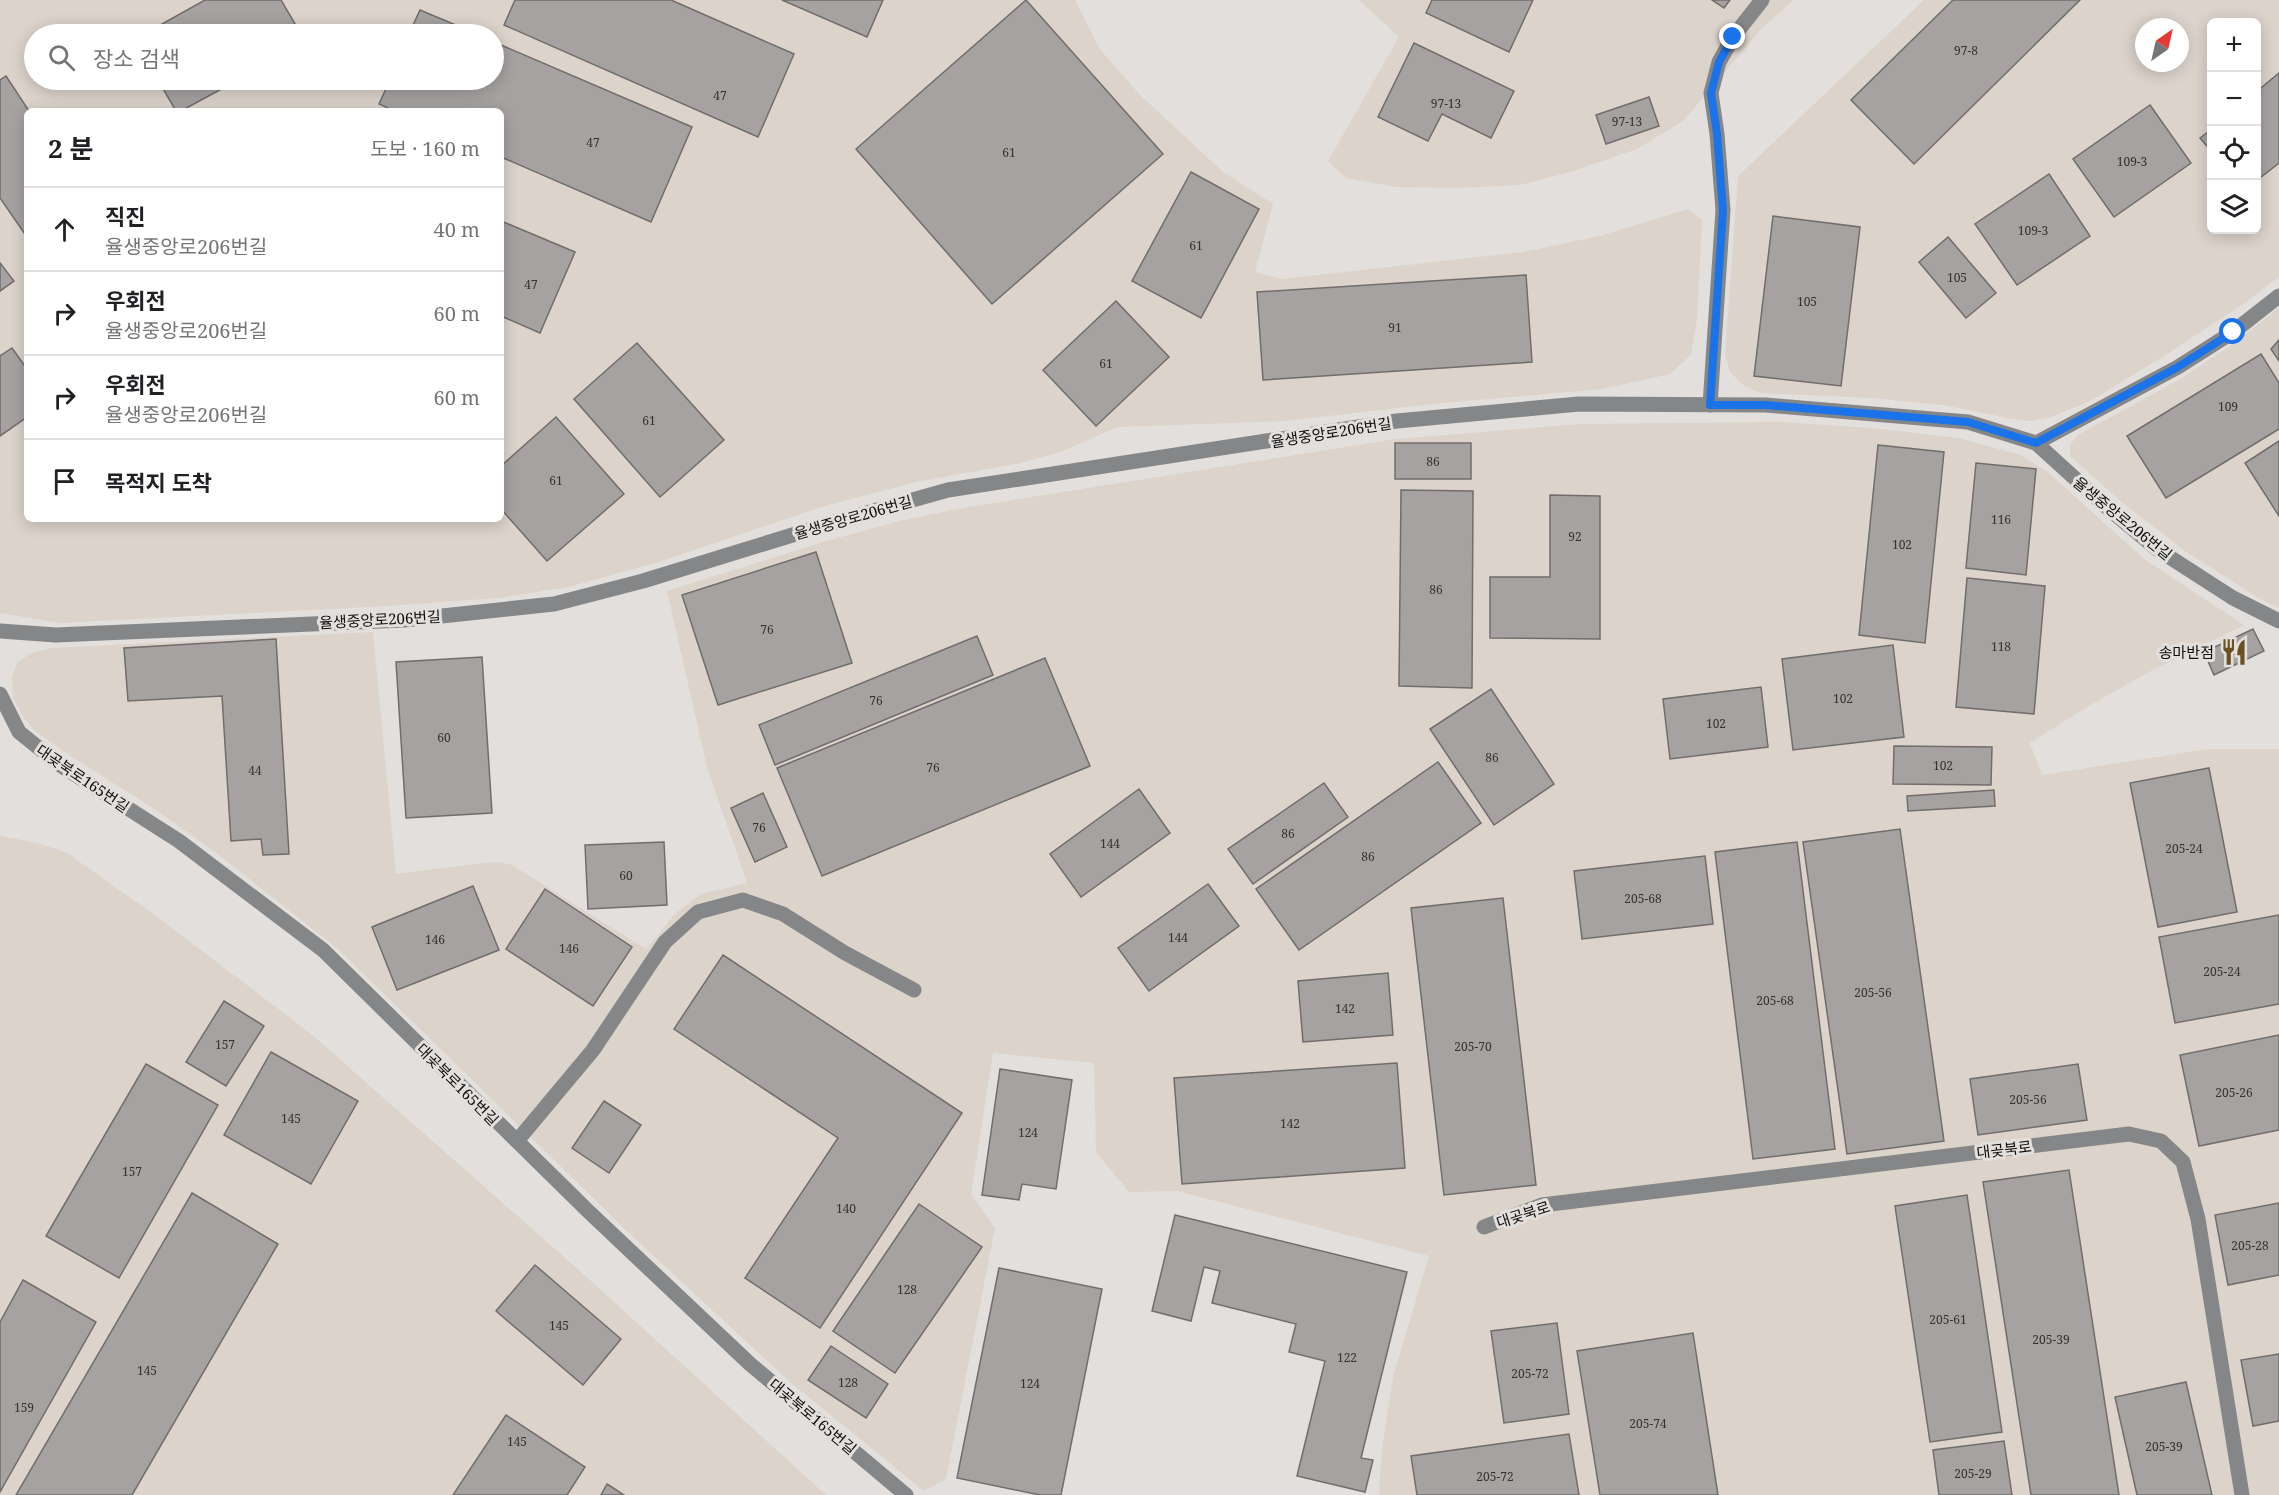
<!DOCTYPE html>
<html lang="ko">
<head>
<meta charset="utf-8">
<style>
	:root { --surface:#fff; --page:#f2f2f2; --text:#202124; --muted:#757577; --line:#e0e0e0 }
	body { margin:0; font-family:"Noto Serif","Noto Sans KR",serif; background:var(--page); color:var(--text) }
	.controls { position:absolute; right:18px; top:18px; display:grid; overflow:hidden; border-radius:9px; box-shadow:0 3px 15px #0003 }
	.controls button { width:54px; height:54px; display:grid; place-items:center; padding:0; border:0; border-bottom:2px solid var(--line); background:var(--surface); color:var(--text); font:30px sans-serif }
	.compass { position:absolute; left:2135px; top:18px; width:54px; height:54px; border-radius:50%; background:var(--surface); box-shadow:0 3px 15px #0003; rotate:34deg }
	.stop { position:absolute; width:18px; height:18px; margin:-14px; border:4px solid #1a73e8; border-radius:50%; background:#fff }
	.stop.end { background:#1a73e8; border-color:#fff; box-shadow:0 2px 6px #0008 }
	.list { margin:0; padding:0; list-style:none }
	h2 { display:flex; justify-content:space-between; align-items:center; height:78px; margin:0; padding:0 24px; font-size:26px }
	h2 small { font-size:20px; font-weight:400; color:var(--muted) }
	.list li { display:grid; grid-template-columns:39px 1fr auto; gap:18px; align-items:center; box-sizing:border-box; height:84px; padding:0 24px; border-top:2px solid var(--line) }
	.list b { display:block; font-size:22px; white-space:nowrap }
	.list p { margin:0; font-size:20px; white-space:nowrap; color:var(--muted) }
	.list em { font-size:20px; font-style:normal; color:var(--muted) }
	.icon { flex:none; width:33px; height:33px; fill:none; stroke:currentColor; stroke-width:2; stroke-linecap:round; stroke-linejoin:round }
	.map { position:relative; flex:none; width:2279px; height:1495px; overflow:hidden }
	.search { position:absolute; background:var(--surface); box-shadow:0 3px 15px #0003; left:24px; top:24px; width:480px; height:66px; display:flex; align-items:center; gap:15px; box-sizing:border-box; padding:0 21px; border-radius:33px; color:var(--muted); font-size:22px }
	.panel { position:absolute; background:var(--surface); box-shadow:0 3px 15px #0003; left:24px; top:108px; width:480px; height:414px; border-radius:9px }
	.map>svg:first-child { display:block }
	.built { fill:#dcd3cb; fill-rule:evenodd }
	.building { fill:#a6a2a2; stroke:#716d6c; stroke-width:1.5 }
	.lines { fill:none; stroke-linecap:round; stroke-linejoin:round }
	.service { stroke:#858687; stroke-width:15 }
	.minor { stroke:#858687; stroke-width:15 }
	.route { stroke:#1a73e8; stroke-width:8 }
	.labels { text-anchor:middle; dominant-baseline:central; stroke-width:6; stroke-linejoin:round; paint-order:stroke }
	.number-label { font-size:12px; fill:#353332 }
	.street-label { font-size:15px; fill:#0f0e0d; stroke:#e2dfdd }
	.poi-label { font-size:15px; fill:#0f0e0d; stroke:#e2dfdd; text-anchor:end }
</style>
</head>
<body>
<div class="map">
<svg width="2279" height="1495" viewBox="0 0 2279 1495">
	<rect width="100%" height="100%" fill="#e2dfdd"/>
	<g class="built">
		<path d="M 0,0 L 1075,0 L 1099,48 L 1139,94 L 1223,172 L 1273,204 L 1255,272 L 1282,279 L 1523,252 L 1600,236 L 1688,209 L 1702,220 L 1697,319 L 1691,355 L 1670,374 L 1602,389 L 1432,404 L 1286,421 L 1118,427 L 1063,451 L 1021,463 L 916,482 L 821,507 L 659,562 L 568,587 L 499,598 L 387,606 L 60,623 L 0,613 ZM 34,34 L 494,34 L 494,80 L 34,80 ZM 27,111 L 501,111 L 501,519 L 27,519 Z"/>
		<path d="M 1359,0 L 1794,0 L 1761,29 L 1683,121 L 1637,149 L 1570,172 L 1520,185 L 1455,188 L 1396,187 L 1346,178 L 1328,161 L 1399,37 Z"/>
		<path d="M 1924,0 L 2279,0 L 2279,277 L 2243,304 L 2164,356 L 2090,401 L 2048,418 L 2031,421 L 2013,419 L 1943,405 L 1873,398 L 1760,393 L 1743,385 L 1730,372 L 1725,355 L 1738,176 ZM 2212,22 L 2256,22 L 2256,230 L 2212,230 ZM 2144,27 L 2180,27 L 2180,63 L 2144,63 Z"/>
		<path d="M 2279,308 L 2279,608 L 2257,597 L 2185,551 L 2123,503 L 2070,456 L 2070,445 L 2078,435 L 2182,378 L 2233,344 Z"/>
		<path d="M 1781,422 L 1872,428 L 1958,438 L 2021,455 L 2048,472 L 2144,559 L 2244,625 L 2149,672 L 2090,705 L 2030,743 L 2042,775 L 2208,749 L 2279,749 L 2279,1495 L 1379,1495 L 1382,1449 L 1393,1377 L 1429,1256 L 1177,1191 L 1129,1192 L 1096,1152 L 1094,1063 L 993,1053 L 971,1194 L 995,1228 L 946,1479 L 924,1491 L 790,1382 L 629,1233 L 338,949 L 219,855 L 153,808 L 72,757 L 35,731 L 24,718 L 13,698 L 12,677 L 17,663 L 31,653 L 52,648 L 373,632 L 396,874 L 475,864 L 499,862 L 512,865 L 646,949 L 676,913 L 701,894 L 747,883 L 707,767 L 667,591 L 823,542 L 899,521 L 957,509 L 1396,439 L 1581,424 Z"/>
		<path d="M 0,836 L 38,843 L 67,853 L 152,913 L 310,1033 L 581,1272 L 826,1495 L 0,1495 Z"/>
	</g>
	<g class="building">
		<path d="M 205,0 L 281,0 L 301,34 L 144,34 Z"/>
		<path d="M 515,0 L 671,0 L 794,54 L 758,137 L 504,25 Z"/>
		<path d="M 782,0 L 883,0 L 867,37 Z"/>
		<path d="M 1026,0 L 1163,154 L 992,304 L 856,149 Z"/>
		<path d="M 1432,0 L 1533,0 L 1509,52 L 1426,13 Z"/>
		<path d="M 1712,0 L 1730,0 L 1724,8 Z"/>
		<path d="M 1953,0 L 2080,0 L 1914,164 L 1851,100 Z"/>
		<path d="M 420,10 L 477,34 L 409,34 Z"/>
		<path d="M 494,42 L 692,127 L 651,222 L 501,157 L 501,111 L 394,111 L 379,104 L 390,80 L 494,80 Z"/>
		<path d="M 1414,43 L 1514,91 L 1491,138 L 1442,114 L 1428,141 L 1378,117 Z"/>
		<path d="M 2279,73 L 2279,163 L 2256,181 L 2256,92 Z"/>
		<path d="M 6,76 L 29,111 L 27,111 L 27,237 L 0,198 L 0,80 Z"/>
		<path d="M 158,80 L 238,80 L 181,111 L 176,111 Z"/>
		<path d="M 1649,97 L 1659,126 L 1606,144 L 1596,115 Z"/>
		<path d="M 2150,105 L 2191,163 L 2114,217 L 2073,159 Z"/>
		<path d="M 2212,129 L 2212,152 L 2200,138 Z"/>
		<path d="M 1191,172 L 1259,209 L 1201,318 L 1132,281 Z"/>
		<path d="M 2049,174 L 2090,236 L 2017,285 L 1975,224 Z"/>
		<path d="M 1773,216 L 1860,227 L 1841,386 L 1754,376 Z"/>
		<path d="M 501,221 L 575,252 L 540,333 L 501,316 Z"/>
		<path d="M 1948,237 L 1996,293 L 1966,318 L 1919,262 Z"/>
		<path d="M 0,263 L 14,281 L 0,291 Z"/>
		<path d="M 1526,275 L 1532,362 L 1263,380 L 1257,292 Z"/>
		<path d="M 1116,301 L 1169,357 L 1096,426 L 1043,370 Z"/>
		<path d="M 2279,340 L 2279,361 L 2271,349 Z"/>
		<path d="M 637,343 L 724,440 L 660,497 L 574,399 Z"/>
		<path d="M 12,348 L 27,369 L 27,417 L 0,436 L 0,356 Z"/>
		<path d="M 2261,354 L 2279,383 L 2279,429 L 2166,498 L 2127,436 Z"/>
		<path d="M 556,417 L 624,494 L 547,561 L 501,509 L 501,466 Z"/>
		<path d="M 2279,441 L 2279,516 L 2245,463 Z"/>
		<rect x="1395" y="443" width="76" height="36"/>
		<path d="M 1878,445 L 1944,452 L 1925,643 L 1859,635 Z"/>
		<path d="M 1976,463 L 2036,469 L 2026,575 L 1966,568 Z"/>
		<path d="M 1401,490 L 1473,491 L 1472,688 L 1399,686 Z"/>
		<path d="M 1550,495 L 1600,496 L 1600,639 L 1490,638 L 1490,577 L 1550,577 Z"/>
		<path d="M 816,552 L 852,663 L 718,705 L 682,595 Z"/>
		<path d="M 1967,578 L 2045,586 L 2034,714 L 1956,707 Z"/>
		<path d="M 2253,629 L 2264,651 L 2214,675 L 2204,652 Z"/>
		<path d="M 977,636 L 993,675 L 775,765 L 759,725 Z"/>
		<path d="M 276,639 L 289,854 L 263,855 L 261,839 L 231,841 L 222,696 L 128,701 L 124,648 Z"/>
		<path d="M 1893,645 L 1904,737 L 1793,750 L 1782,659 Z"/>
		<path d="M 482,657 L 492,813 L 406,818 L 396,662 Z"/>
		<path d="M 1045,658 L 1090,766 L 822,876 L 777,768 Z"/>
		<path d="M 1761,687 L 1768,747 L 1670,759 L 1663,699 Z"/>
		<path d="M 1491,689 L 1554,784 L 1494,825 L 1430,729 Z"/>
		<path d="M 1894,746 L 1992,747 L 1991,785 L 1893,784 Z"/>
		<path d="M 1438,762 L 1481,823 L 1299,950 L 1256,889 Z"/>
		<path d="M 2209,768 L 2237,912 L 2158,927 L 2130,783 Z"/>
		<path d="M 1324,783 L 1348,817 L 1253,884 L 1228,849 Z"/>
		<path d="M 1139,789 L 1170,833 L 1081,897 L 1050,854 Z"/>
		<path d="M 1994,790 L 1995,806 L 1908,811 L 1907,796 Z"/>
		<path d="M 763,793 L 787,847 L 755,862 L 731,808 Z"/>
		<path d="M 1900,829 L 1944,1141 L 1847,1154 L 1803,842 Z"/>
		<path d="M 664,842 L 667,905 L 588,909 L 585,845 Z"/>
		<path d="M 1797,842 L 1835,1149 L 1753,1159 L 1715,852 Z"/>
		<path d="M 1705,856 L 1713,924 L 1582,939 L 1574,871 Z"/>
		<path d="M 1208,884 L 1239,926 L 1149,991 L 1118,948 Z"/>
		<path d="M 473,886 L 499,950 L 397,990 L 372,927 Z"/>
		<path d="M 545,889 L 632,947 L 593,1006 L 506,949 Z"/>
		<path d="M 1503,898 L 1536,1185 L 1444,1195 L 1411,908 Z"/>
		<path d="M 2279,915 L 2279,1004 L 2175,1023 L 2159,937 Z"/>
		<path d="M 723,955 L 962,1113 L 820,1328 L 745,1278 L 838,1138 L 674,1029 Z"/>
		<path d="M 1388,973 L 1393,1035 L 1303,1042 L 1298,981 Z"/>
		<path d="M 224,1001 L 264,1026 L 226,1086 L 186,1062 Z"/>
		<path d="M 2279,1035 L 2279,1130 L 2199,1146 L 2180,1055 Z"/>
		<path d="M 271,1052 L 358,1101 L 311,1184 L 224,1135 Z"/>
		<path d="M 1397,1063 L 1405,1168 L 1182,1184 L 1174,1078 Z"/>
		<path d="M 146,1064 L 218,1105 L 119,1278 L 46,1236 Z"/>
		<path d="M 2078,1064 L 2087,1120 L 1978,1135 L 1970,1079 Z"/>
		<path d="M 1000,1069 L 1072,1080 L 1056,1189 L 1022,1184 L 1019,1200 L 982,1195 Z"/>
		<path d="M 604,1101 L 641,1125 L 609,1173 L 572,1148 Z"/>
		<path d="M 2069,1170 L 2119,1495 L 2031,1495 L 1983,1182 Z"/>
		<path d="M 192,1193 L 278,1244 L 132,1495 L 16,1495 Z"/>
		<path d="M 1967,1195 L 2002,1432 L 1930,1442 L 1895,1206 Z"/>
		<path d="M 2279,1203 L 2279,1275 L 2228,1285 L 2215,1215 Z"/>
		<path d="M 919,1204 L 982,1247 L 895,1373 L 833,1331 Z"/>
		<path d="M 1175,1215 L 1407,1272 L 1361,1458 L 1373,1460 L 1365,1492 L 1297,1476 L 1325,1361 L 1289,1352 L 1296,1324 L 1212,1303 L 1220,1271 L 1204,1267 L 1191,1321 L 1152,1311 Z"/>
		<path d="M 535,1265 L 621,1339 L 583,1385 L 496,1311 Z"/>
		<path d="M 999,1268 L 1102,1289 L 1061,1495 L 1040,1495 L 957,1478 Z"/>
		<path d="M 23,1280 L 96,1322 L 0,1492 L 0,1322 Z"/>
		<path d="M 1557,1323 L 1569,1414 L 1504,1423 L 1491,1331 Z"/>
		<path d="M 1693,1333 L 1718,1495 L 1600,1495 L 1577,1351 Z"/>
		<path d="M 831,1346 L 888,1384 L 866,1418 L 808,1380 Z"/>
		<path d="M 2279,1354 L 2279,1421 L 2253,1426 L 2241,1360 Z"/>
		<path d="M 2186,1382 L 2212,1495 L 2137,1495 L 2115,1397 Z"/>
		<path d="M 506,1415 L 585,1467 L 567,1495 L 453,1495 Z"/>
		<path d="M 1569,1434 L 1579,1495 L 1417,1495 L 1411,1456 Z"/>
		<path d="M 2004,1441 L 2012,1495 L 1939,1495 L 1933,1450 Z"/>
		<path d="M 607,1484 L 624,1495 L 601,1495 Z"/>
	</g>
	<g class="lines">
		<g class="service">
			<path d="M 517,1141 L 593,1050 L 665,942 L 698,912 L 743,900 L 783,914 L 845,953 L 914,990"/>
			<path d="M 1484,1227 L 1542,1205 L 2129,1134 L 2161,1141 L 2183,1162 L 2198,1219 L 2242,1495"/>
		</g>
		<g class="minor">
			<path d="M 1710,405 L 1723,210 L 1717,134 L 1711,93 L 1719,62 L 1733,37 L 1762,0"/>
			<path d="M 2036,443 L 2178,367 L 2233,332 L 2279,296"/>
			<path d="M 0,631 L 56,635 L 404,620 L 554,604 L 643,581 L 838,521 L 948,490 L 1397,421 L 1579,404 L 1766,405 L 1968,422 L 2036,443 L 2103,504 L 2157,549 L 2233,598 L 2279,621"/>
			<path d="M 0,694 L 19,732 L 60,765 L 179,841 L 323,950 L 588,1211 L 750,1364 L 906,1495"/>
		</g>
	</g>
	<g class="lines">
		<path class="route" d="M 1733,37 L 1719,62 L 1711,93 L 1717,134 L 1723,210 L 1710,405 L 1766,405 L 1968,422 L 2036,443 L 2178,367 L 2233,332"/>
	</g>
	<defs>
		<symbol id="restaurant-bare" viewBox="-9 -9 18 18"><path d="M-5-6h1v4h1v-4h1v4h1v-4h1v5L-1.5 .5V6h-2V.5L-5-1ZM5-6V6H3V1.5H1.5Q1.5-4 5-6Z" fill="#6b5022" stroke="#e2dfdd" stroke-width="2.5" paint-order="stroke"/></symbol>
	</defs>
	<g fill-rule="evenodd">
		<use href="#restaurant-bare" x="2215" y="633" width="38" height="38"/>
	</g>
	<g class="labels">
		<g class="number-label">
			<text x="1966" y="50">97-8</text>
			<text x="720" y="95">47</text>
			<text x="1446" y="103">97-13</text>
			<text x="1627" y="121">97-13</text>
			<text x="593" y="142">47</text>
			<text x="1009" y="152">61</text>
			<text x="2132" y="161">109-3</text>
			<text x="2033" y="230">109-3</text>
			<text x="1196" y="245">61</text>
			<text x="1957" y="277">105</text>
			<text x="531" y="284">47</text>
			<text x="1807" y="301">105</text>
			<text x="1395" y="327">91</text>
			<text x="1106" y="363">61</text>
			<text x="2228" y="406">109</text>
			<text x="649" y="420">61</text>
			<text x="1433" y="461">86</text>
			<text x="556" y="480">61</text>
			<text x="2001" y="519">116</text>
			<text x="1575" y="536">92</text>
			<text x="1902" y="544">102</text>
			<text x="1436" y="589">86</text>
			<text x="767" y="629">76</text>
			<text x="2001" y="646">118</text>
			<text x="1843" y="698">102</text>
			<text x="876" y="700">76</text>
			<text x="1716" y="723">102</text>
			<text x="444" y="737">60</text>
			<text x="1492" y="757">86</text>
			<text x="1943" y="765">102</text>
			<text x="933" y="767">76</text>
			<text x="255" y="770">44</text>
			<text x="759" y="827">76</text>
			<text x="1288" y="833">86</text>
			<text x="1110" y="843">144</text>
			<text x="2184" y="848">205-24</text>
			<text x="1368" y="856">86</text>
			<text x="626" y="875">60</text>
			<text x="1643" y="898">205-68</text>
			<text x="1178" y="937">144</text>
			<text x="435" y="939">146</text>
			<text x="569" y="948">146</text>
			<text x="2222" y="971">205-24</text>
			<text x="1873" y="992">205-56</text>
			<text x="1775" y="1000">205-68</text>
			<text x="1345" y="1008">142</text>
			<text x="225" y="1044">157</text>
			<text x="1473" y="1046">205-70</text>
			<text x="2234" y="1092">205-26</text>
			<text x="2028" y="1099">205-56</text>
			<text x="291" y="1118">145</text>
			<text x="1290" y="1123">142</text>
			<text x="1028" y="1132">124</text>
			<text x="132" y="1171">157</text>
			<text x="846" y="1208">140</text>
			<text x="2250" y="1245">205-28</text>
			<text x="907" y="1289">128</text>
			<text x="1948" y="1319">205-61</text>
			<text x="559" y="1325">145</text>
			<text x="2051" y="1339">205-39</text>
			<text x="1347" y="1357">122</text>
			<text x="147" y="1370">145</text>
			<text x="1530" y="1373">205-72</text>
			<text x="848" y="1382">128</text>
			<text x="1030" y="1383">124</text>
			<text x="24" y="1407">159</text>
			<text x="1648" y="1423">205-74</text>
			<text x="517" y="1441">145</text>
			<text x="2164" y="1446">205-39</text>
			<text x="1973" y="1473">205-29</text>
			<text x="1495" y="1476">205-72</text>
		</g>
		<g class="street-label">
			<text transform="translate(1331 432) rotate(-9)">율생중앙로206번길</text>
			<text transform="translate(853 517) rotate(-16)">율생중앙로206번길</text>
			<text transform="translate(2123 518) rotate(39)">율생중앙로206번길</text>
			<text transform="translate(380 619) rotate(-3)">율생중앙로206번길</text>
			<text transform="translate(83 778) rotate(34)">대곶북로165번길</text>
			<text transform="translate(458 1084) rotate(45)">대곶북로165번길</text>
			<text transform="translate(2004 1149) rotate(-7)">대곶북로</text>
			<text transform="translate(1523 1214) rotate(-18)">대곶북로</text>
			<text transform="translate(813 1416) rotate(40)">대곶북로165번길</text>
		</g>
		<g class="poi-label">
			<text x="2214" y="652">송마반점</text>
		</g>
	</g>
</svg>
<div class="controls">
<button>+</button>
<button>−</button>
<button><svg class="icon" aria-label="locate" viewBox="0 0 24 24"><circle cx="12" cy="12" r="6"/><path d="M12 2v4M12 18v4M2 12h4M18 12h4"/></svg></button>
<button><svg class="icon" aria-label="layers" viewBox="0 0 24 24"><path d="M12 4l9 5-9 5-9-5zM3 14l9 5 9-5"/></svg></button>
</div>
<svg class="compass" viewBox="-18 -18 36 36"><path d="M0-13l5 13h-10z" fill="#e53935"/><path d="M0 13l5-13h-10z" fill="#757577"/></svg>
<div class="stop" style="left:2233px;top:332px"></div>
<div class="stop end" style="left:1733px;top:37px"></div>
<div class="search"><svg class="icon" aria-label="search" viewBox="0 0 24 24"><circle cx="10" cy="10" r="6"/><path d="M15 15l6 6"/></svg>장소 검색</div>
<section class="panel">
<h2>2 분<small>도보 · 160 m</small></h2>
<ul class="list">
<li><svg class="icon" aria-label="ahead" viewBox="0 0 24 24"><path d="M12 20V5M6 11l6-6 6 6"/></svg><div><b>직진</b><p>율생중앙로206번길</p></div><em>40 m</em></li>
<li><svg class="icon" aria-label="right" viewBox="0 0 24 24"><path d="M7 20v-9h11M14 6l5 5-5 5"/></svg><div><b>우회전</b><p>율생중앙로206번길</p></div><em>60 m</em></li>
<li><svg class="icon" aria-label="right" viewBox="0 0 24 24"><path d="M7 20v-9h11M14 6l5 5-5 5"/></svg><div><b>우회전</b><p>율생중앙로206번길</p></div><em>60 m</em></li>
<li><svg class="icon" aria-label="arrive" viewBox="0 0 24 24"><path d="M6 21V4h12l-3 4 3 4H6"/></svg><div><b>목적지 도착</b></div></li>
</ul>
</section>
</div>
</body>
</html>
